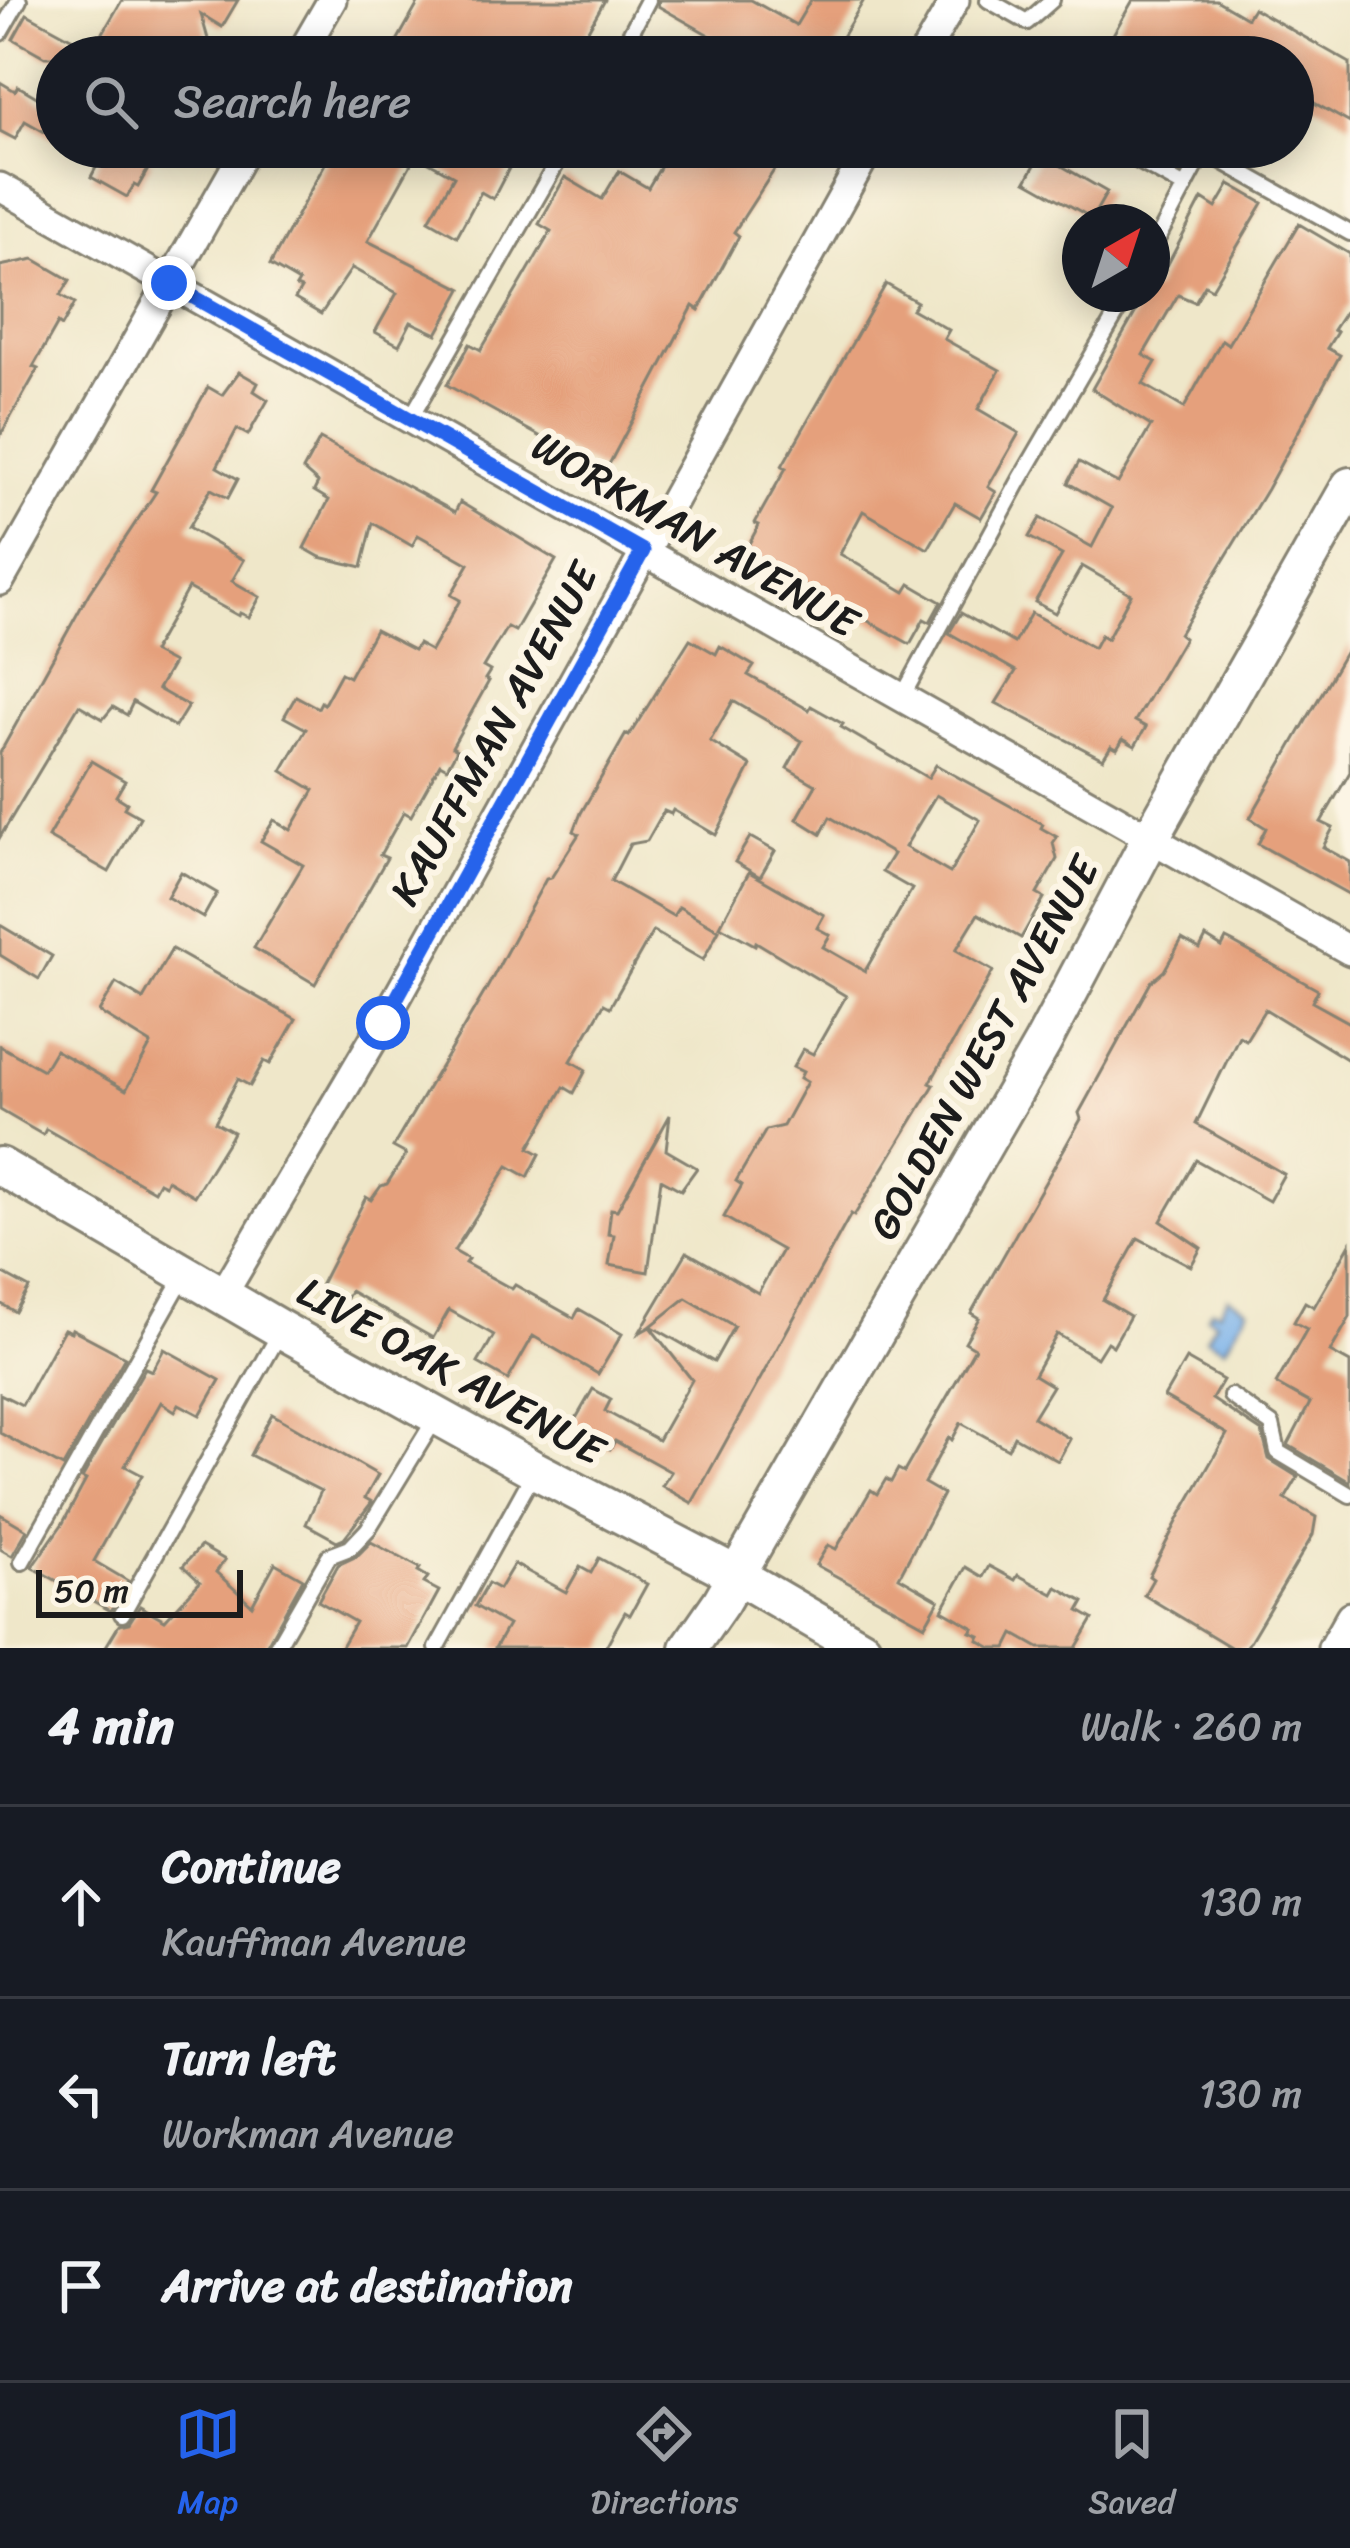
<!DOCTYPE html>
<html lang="en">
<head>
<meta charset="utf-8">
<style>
	:root { --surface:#171b24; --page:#242831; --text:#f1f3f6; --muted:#9ea1a6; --line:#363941; --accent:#2563eb }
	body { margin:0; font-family:Sriracha,sans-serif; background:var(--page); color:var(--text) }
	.compass { position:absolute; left:1062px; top:204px; width:108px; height:108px; border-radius:50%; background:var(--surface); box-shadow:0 6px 30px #0003; rotate:39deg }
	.scale { position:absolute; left:36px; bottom:30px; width:207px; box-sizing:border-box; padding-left:12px; border:6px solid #1c1c1c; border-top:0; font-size:33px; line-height:42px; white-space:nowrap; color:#1c1c1c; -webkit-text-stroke:9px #fcf5e5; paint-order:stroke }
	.stop { position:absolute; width:36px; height:36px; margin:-27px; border:9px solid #2563eb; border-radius:50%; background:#fff }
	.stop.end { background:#2563eb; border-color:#fff; box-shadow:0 3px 12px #0008 }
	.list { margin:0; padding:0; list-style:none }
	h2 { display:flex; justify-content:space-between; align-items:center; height:156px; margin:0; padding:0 48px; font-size:51px }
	h2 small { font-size:39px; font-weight:400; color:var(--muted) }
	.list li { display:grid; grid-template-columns:78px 1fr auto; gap:36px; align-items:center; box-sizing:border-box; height:192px; padding:0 48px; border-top:3px solid var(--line) }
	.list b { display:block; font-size:45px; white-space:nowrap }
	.list p { margin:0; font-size:39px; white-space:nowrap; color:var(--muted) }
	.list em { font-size:39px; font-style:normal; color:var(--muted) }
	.icon { flex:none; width:66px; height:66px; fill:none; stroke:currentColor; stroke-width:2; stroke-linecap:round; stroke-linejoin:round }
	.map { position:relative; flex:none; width:1350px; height:1648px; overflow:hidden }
	.search { position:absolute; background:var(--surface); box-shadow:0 6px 30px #0003; left:36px; right:36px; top:36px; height:132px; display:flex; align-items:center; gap:30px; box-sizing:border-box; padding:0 42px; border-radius:66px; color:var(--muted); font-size:45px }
	.sheet { height:732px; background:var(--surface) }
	nav { display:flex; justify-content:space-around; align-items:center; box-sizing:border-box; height:168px; border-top:3px solid var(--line); background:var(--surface); font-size:33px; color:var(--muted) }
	nav a { display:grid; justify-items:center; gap:6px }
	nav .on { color:var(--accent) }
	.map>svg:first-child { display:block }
	.water { fill:#7cb2ea; stroke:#4c6783; stroke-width:3 }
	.building { fill:#e5a07b; fill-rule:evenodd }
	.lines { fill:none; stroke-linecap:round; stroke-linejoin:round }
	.service-casing { stroke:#868272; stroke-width:20 }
	.minor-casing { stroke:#868272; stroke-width:33 }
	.tertiary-casing { stroke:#868272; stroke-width:42 }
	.service { stroke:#fff; stroke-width:14 }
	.minor { stroke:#fff; stroke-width:27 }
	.tertiary { stroke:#fff; stroke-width:36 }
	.route { stroke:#2563eb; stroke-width:15 }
	.labels { text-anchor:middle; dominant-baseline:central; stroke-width:12; stroke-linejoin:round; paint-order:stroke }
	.street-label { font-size:42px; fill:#1c1c1c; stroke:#fcf5e5 }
</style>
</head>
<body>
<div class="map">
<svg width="1350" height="1648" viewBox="0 0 1350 1648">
	<rect width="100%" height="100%" fill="#fcf5e5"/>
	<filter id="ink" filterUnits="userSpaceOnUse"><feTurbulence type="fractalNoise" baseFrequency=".00833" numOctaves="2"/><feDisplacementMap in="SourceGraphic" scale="24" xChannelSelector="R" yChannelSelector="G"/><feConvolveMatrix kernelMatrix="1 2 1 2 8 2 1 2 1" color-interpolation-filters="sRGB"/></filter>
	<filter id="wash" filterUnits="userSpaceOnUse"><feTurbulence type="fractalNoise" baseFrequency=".004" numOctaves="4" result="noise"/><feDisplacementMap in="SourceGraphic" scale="48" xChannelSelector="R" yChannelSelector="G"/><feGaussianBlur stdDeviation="2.7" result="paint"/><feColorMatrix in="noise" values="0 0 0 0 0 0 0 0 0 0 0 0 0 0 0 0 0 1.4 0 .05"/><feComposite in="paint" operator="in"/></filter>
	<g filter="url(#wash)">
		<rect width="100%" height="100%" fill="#efe7c9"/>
		<path class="water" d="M 1228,1297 L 1248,1309 L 1225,1348 L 1206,1338 L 1216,1321 L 1207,1316 L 1212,1309 L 1219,1312 Z"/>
		<g id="blocks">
			<g class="building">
				<path d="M 122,0 L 238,0 L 222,27 L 201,14 L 213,57 L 45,57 L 13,39 L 27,14 L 93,50 Z"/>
				<path d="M 420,0 L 605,0 L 584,37 L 608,51 L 607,57 L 388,57 Z"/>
				<path d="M 659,0 L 751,0 L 796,25 L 811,0 L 864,0 L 830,57 L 714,57 L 723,43 L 658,6 Z"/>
				<path d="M 1133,0 L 1216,0 L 1247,18 L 1253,8 L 1350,63 L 1350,123 L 1293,91 L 1293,57 L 1100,57 Z"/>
				<path d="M 0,82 L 15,91 L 18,86 L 57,109 L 57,139 L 25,121 L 15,139 L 0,131 Z"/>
				<path d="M 117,147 L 125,147 L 152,162 L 138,187 L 134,185 L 127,197 L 91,177 L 104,152 L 112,156 Z"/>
				<path d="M 334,147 L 520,147 L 493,199 L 481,192 L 457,236 L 429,220 L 454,176 L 416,155 L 368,241 L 462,289 L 437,334 L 411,322 L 399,345 L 375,332 L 397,293 L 352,268 L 321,314 L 295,299 L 301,289 L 296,287 L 299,282 L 270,265 Z"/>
				<path d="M 684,147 L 789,147 L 734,232 L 739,236 L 713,284 L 699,310 L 693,306 L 605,472 L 447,385 L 470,344 L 481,350 L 522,281 L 551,231 L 539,224 L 565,177 L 602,199 L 619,171 L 648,188 L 664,161 L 674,164 Z"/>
				<path d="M 1041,154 L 1107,192 L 1092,218 L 1026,181 Z"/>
				<path d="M 1230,184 L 1263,203 L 1212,289 L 1205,285 L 1195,302 L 1178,295 L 1143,355 L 1156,362 L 1143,384 L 1184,408 L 1222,340 L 1228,344 L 1299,224 L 1350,254 L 1350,304 L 1333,330 L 1337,332 L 1327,348 L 1340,355 L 1267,489 L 1179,634 L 1184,638 L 1135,721 L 1146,727 L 1135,746 L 1123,739 L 1117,749 L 1111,746 L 1103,759 L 996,703 L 1016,671 L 949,633 L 961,613 L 1014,643 L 1031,613 L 1094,648 L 1101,635 L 1107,639 L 1131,594 L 1082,566 L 1055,613 L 1035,602 L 1062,555 L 1029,537 L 1040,518 L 1092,547 L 1112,508 L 1068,483 L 1079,462 L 1118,483 L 1151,426 L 1092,389 L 1146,294 L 1155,289 L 1202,199 L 1216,208 Z"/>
				<path d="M 34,259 L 70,280 L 61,295 L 75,303 L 62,326 L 58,323 L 33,367 L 38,369 L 0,436 L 0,266 Z"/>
				<path d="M 886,284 L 917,302 L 912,309 L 949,330 L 944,339 L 1000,370 L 978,409 L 1019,433 L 988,487 L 996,492 L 981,518 L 955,503 L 928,549 L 863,511 L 840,554 L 905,592 L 910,584 L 941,602 L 930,622 L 924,619 L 910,644 L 744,553 L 759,525 L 755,523 L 786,468 L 782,466 Z"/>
				<path d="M 239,372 L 258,383 L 254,391 L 268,400 L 248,435 L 237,429 L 217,467 L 238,479 L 228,498 L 211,489 L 188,528 L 244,560 L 232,581 L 260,597 L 249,617 L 240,613 L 239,616 L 188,588 L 152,652 L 173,663 L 158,689 L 188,706 L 175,727 L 133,702 L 127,715 L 113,707 L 103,719 L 79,705 L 0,837 L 0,753 L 89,593 L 156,492 L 151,490 L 208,387 L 222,395 Z"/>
				<path d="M 320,439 L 455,512 L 460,502 L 556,560 L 515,631 L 507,627 L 483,667 L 490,671 L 485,679 L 489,681 L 452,747 L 457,750 L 447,768 L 440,764 L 411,816 L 404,812 L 380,855 L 387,858 L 315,984 L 254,948 L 303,865 L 261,841 L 274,820 L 291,830 L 314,790 L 282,771 L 306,729 L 284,717 L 296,696 L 318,708 L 321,702 L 324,704 L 341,673 L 349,677 L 375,630 L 414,650 L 418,644 L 431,651 L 460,600 L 451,595 L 469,564 L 418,535 L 412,546 L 373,523 L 362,567 L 320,557 L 304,548 L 329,500 L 314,491 L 318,483 L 303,470 Z"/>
				<path d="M 690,639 L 716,654 L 720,646 L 754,666 L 748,675 L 809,710 L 811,706 L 843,724 L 841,727 L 928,778 L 936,765 L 1043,824 L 1041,828 L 1057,837 L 1053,843 L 1057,859 L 1037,894 L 1044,898 L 1021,938 L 978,914 L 956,950 L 993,971 L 930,1083 L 934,1085 L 854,1216 L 851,1214 L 692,1503 L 662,1486 L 671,1472 L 615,1441 L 610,1449 L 571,1427 L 593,1389 L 611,1399 L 605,1411 L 658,1440 L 692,1380 L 650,1327 L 639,1333 L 687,1252 L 758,1293 L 782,1250 L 724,1217 L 742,1185 L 736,1181 L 766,1130 L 783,1126 L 807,1082 L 800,1078 L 803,1072 L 793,1067 L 803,1049 L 813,1054 L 846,996 L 756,942 L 755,945 L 720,926 L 749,872 L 824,915 L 817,928 L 830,935 L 823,947 L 865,971 L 912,889 L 882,872 L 893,854 L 830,817 L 821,834 L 797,819 L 816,785 L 787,768 L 802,741 L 733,701 L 710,741 L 751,766 L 716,835 L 673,810 L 671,814 L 664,811 L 647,841 L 630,844 L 611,881 L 673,916 L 679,907 L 719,930 L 703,960 L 653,931 L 610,1007 L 604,1004 L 571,1061 L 586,1070 L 574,1093 L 564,1087 L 529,1148 L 540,1154 L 528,1177 L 508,1166 L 454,1251 L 468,1259 L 465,1263 L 512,1289 L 515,1285 L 574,1318 L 579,1309 L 622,1334 L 598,1374 L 533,1336 L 508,1380 L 478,1363 L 494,1335 L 449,1310 L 433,1338 L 350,1291 L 345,1300 L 320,1286 L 366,1197 L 371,1200 L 381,1186 L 387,1184 L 406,1154 L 393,1147 L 487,988 L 546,879 L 551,878 L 579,834 L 574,831 L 581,813 L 626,734 L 629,736 ZM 936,795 L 980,820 L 950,873 L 905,847 ZM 686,1298 L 734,1326 L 714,1362 L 651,1326 Z"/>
				<path d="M 1350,644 L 1350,772 L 1321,822 L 1333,828 L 1323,847 L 1350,862 L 1350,895 L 1258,844 L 1266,828 L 1250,818 Z"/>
				<path d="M 91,761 L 125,781 L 116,796 L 127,803 L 124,808 L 140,817 L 109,872 L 48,837 Z"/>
				<path d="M 750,837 L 775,851 L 760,877 L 735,862 Z"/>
				<path d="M 181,872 L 217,893 L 203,918 L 167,897 Z"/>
				<path d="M 0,925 L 52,956 L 39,979 L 0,955 Z"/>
				<path d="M 1206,937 L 1222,947 L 1226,939 L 1234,943 L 1318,990 L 1312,1002 L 1350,1023 L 1350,1061 L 1265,1009 L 1246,1040 L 1239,1036 L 1196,1124 L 1284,1174 L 1269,1201 L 1196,1160 L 1161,1221 L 1201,1248 L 1191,1266 L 1138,1238 L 1103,1300 L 1130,1316 L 1113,1346 L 1107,1342 L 1097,1358 L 1057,1334 L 1034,1375 L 1052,1386 L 1033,1417 L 1070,1439 L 1058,1461 L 1014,1436 L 1008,1449 L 961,1423 L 952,1440 L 949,1437 L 924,1483 L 943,1494 L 899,1577 L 939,1600 L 925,1625 L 816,1565 L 828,1545 L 836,1549 L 871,1490 L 877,1494 L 886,1479 L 891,1482 L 898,1469 L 904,1472 L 975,1348 L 965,1342 L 979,1318 L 971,1313 L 1081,1119 L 1079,1113 L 1151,982 L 1164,971 L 1182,939 L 1200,949 Z"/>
				<path d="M 172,949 L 296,1019 L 270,1064 L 264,1061 L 250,1086 L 238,1079 L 215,1122 L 233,1132 L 230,1138 L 194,1196 L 167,1180 L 165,1185 L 159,1182 L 154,1191 L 46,1129 L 43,1135 L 0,1110 L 0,1046 L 43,1070 L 55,1050 L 126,1090 L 151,1044 L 99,1012 L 116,983 L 143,999 Z"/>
				<path d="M 670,1115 L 666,1150 L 697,1168 L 681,1190 L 661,1179 L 648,1272 L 609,1265 L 614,1235 L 608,1234 L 611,1209 L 617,1210 Z"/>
				<path d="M 1350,1244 L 1350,1317 L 1330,1352 L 1350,1363 L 1350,1482 L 1288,1445 L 1310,1403 L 1276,1384 L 1307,1329 L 1294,1322 L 1305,1302 L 1314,1307 Z"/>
				<path d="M 0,1272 L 29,1288 L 15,1312 L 0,1303 Z"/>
				<path d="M 64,1329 L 71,1332 L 72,1329 L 125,1357 L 63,1467 L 0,1433 L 0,1394 L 22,1405 Z"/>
				<path d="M 164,1349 L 220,1380 L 200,1415 L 179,1404 L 175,1411 L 161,1402 L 125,1466 L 142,1475 L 94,1561 L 128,1581 L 111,1611 L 32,1567 L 63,1523 L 86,1480 L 82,1478 L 145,1368 L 152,1371 Z"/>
				<path d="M 1186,1359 L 1223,1380 L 1212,1399 L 1262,1432 L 1269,1459 L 1298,1477 L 1285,1499 L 1316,1517 L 1313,1535 L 1246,1648 L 1232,1648 L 1144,1595 L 1153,1579 L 1149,1576 L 1180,1516 L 1227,1434 L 1164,1397 Z"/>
				<path d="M 272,1414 L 378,1475 L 365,1498 L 372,1502 L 344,1538 L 337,1541 L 306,1524 L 321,1491 L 250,1455 Z"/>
				<path d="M 0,1514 L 27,1530 L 12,1556 L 0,1549 Z"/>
				<path d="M 371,1542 L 420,1568 L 418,1571 L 428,1577 L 424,1583 L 439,1591 L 408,1648 L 340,1648 L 355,1622 L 318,1601 L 338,1565 L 357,1556 Z"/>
				<path d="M 201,1546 L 225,1560 L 216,1572 L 252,1605 L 275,1563 L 303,1579 L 265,1648 L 105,1648 L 119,1625 L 129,1623 L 140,1606 L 165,1620 L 200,1582 L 183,1566 Z"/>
				<path d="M 599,1558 L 647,1584 L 630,1615 L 625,1612 L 605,1648 L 495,1648 L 508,1625 L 475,1606 L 488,1583 L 499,1589 L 514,1564 L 566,1592 L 580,1567 L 591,1573 Z"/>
				<path d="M 989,1566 L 1015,1580 L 1018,1575 L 1053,1594 L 1057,1587 L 1084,1602 L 1079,1611 L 1093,1619 L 1076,1648 L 1039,1648 L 1014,1634 L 1007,1648 L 992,1648 L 978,1640 L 980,1636 L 971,1632 L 974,1628 L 942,1610 L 966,1567 L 983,1577 Z"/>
			</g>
		</g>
	</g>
	<g filter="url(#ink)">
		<use href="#blocks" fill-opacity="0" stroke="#868272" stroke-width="3"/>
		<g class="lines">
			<defs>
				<g id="service">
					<path d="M 988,0 L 1027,22 L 1052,0"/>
					<path d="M 0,33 L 19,0"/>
					<path d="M 929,44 L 953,57"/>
					<path d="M 618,57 L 648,0"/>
					<path d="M 1113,147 L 1185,187"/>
					<path d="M 1152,249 L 1204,151 L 1350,233"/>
					<path d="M 409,421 L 566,147"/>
					<path d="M 901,699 L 1021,478 L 1128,294"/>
					<path d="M 1231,1396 L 1272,1425 L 1278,1452 L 1350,1495"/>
					<path d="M 22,1562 L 185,1274"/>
					<path d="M 122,1614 L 281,1331"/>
					<path d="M 276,1648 L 329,1556 L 350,1548 L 368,1529 L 437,1416"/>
					<path d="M 437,1648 L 533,1474"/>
				</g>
				<g id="minor">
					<path d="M 299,57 L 332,0"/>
					<path d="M 922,57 L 955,0"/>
					<path d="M 0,187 L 1350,951"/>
					<path d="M 0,581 L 247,147"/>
					<path d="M 222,1296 L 383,1023 L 870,147"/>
					<path d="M 1332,1648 L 1350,1616"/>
				</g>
				<g id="tertiary">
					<path d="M 0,1166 L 282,1330 L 535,1470 L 735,1574 L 862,1648"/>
					<path d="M 689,1648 L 721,1602 L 1042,1044 L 1151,837 L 1350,486"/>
				</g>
			</defs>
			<use href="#service" class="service-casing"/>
			<use href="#minor" class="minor-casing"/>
			<use href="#tertiary" class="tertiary-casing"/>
			<use href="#service" class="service"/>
			<use href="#minor" class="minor"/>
			<use href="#tertiary" class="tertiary"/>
		</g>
	</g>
	<g class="lines" filter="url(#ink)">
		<path class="route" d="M 169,283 L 643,551 L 383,1023"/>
	</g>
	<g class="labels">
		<g class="street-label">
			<text transform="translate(695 534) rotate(30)">WORKMAN AVENUE</text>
			<text transform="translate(494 734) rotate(-61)">KAUFFMAN AVENUE</text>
			<text transform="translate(984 1048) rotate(-61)">GOLDEN WEST AVENUE</text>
			<text transform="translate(451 1371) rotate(29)">LIVE OAK AVENUE</text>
		</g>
	</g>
</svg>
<svg class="compass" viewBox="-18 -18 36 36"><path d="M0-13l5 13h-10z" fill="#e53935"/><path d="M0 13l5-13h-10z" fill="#9ea1a6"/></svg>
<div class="scale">50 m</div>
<div class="stop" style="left:383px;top:1023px"></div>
<div class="stop end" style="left:169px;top:283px"></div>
<div class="search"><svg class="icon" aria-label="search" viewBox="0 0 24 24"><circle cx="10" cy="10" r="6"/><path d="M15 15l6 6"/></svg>Search here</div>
</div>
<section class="sheet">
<h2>4 min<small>Walk · 260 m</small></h2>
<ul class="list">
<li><svg class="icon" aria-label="ahead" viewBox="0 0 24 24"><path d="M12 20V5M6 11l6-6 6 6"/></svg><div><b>Continue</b><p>Kauffman Avenue</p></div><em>130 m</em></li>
<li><svg class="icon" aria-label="left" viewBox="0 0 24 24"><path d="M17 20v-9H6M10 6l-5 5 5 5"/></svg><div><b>Turn left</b><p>Workman Avenue</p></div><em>130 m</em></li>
<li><svg class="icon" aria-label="arrive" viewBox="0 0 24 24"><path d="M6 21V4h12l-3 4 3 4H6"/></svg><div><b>Arrive at destination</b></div></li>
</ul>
</section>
<nav>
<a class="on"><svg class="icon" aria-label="map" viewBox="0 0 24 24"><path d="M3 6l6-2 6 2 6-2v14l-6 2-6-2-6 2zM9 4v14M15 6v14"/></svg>Map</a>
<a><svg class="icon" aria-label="directions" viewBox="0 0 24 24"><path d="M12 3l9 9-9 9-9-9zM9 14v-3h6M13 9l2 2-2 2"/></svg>Directions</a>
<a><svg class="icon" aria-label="saved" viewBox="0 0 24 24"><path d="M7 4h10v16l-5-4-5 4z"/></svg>Saved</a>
</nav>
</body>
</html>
